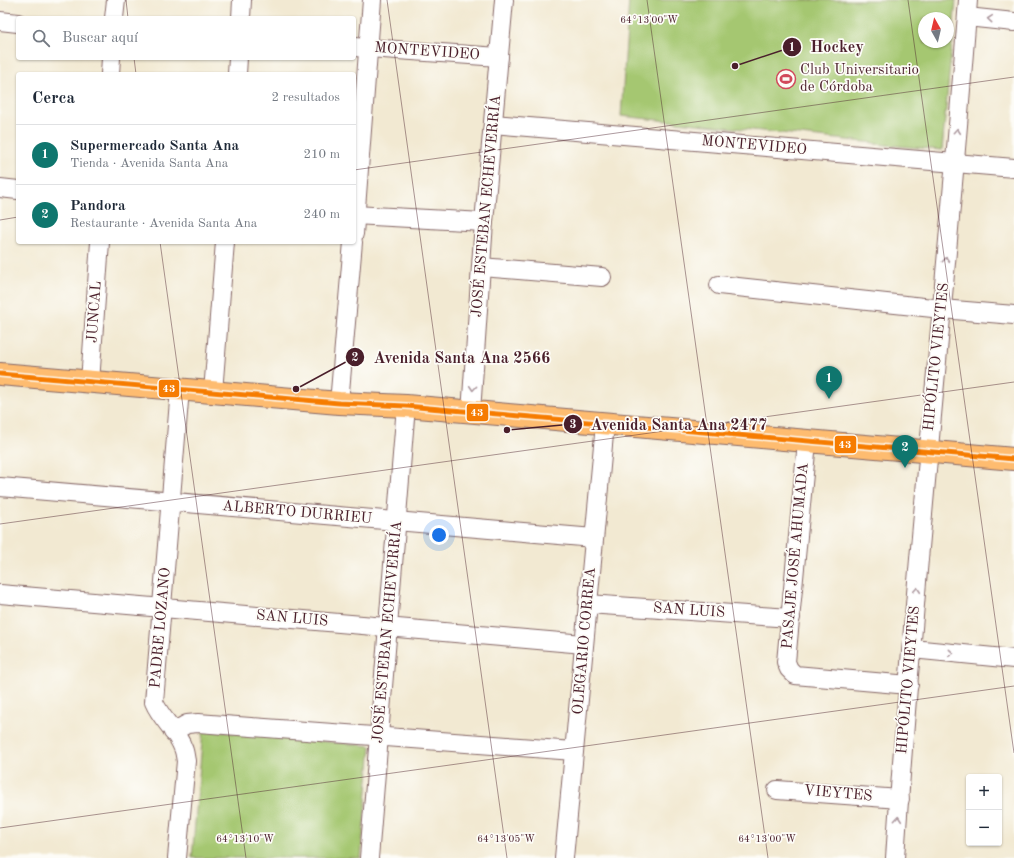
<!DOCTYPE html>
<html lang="es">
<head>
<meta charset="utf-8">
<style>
	:root { --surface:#fff; --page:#f2f2f3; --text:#1f2937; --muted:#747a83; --line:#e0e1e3; --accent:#0f766e }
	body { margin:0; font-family:"Old Standard TT",serif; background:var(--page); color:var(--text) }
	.controls { position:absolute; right:12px; bottom:12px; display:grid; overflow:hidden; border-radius:4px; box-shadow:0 1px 3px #0004 }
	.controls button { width:36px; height:36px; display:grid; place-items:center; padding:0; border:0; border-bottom:1px solid var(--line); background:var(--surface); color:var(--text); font:20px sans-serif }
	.compass { position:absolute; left:918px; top:12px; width:36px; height:36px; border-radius:50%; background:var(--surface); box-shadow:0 1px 3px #0004; rotate:352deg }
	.you { position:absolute; left:439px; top:535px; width:14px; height:14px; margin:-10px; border:3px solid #fff; border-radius:50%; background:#1a73e8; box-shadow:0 0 0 6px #1a73e833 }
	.badge { display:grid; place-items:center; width:26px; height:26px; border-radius:50%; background:var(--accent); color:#fff; font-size:13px; font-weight:700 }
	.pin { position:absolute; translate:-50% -33px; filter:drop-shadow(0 1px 2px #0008) }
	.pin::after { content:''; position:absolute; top:21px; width:14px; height:12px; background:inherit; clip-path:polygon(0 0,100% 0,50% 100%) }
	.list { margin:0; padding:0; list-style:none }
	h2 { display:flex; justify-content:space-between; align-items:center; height:52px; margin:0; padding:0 16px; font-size:17px }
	h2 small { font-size:13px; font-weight:400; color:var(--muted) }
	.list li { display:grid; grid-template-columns:26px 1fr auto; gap:12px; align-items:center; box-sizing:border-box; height:60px; padding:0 16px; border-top:1px solid var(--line) }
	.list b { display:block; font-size:15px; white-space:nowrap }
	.list p { margin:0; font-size:13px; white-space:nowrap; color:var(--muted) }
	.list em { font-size:13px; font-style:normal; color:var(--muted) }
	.icon { flex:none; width:22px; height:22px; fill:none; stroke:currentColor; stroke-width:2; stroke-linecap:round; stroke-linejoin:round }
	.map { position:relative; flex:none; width:1014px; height:858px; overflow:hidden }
	.search { position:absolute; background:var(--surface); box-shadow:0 1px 3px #0004; left:16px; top:16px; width:340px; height:44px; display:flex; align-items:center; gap:10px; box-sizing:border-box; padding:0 14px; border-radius:4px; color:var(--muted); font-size:15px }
	.panel { position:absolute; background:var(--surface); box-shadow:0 1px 3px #0004; left:16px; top:72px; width:340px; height:172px; border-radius:4px }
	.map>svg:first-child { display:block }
	.green { fill:#a5c771; stroke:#78734e; fill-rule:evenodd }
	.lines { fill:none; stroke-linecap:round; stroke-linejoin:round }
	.minor-casing { stroke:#856665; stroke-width:20 }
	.major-casing { stroke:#856665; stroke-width:24 }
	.minor { stroke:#fff; stroke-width:18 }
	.major { stroke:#febc70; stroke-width:22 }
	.bus-1-casing { stroke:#fdfcf7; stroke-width:8 }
	.bus-1 { stroke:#f67c02; stroke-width:5 }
	.oneway { stroke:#ae9aa0 }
	.ticks { fill:none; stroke:#4a1f2b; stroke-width:1; stroke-opacity:0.45 }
	.labels { text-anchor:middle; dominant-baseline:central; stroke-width:3.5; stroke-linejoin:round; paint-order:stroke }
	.street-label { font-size:15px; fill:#4a1f2b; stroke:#fdfcf7 }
	.poi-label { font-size:15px; fill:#4a1f2b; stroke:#fdfcf7; text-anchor:start }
	.ticks-label { font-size:10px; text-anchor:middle; fill:#4a1f2b; stroke:#fdfcf7; stroke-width:3.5; stroke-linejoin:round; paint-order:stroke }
	.leader { fill:none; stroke:#4a1f2b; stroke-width:1.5 }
	.callout-dot { fill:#4a1f2b; stroke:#fdfcf7; stroke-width:1.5 }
	.mark-label { font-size:12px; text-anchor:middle; font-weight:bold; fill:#fff }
	.callout-label { font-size:16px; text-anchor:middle; font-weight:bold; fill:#4a1f2b; stroke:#fdfcf7; stroke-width:3.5; stroke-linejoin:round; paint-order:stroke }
	.line-badge { stroke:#fdfcf7; stroke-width:1.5 }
	.badge-label { font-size:11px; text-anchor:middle; font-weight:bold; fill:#fff }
</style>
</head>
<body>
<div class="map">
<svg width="1014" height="858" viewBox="0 0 1014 858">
	<rect width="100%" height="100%" fill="#fdfcf7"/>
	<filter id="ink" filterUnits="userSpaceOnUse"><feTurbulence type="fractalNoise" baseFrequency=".025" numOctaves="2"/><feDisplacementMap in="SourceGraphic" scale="8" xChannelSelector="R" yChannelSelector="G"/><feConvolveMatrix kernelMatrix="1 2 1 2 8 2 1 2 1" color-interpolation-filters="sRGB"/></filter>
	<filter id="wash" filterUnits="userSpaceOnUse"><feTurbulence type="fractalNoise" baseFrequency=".012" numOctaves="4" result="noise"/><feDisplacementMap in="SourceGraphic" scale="16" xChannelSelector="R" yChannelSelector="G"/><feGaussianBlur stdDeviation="0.9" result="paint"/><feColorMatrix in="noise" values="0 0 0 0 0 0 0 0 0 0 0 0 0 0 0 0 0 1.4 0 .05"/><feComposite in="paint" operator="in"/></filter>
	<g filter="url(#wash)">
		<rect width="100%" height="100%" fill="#f2e9d2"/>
		<g class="green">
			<path d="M 629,0 L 956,0 L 942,150 L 875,144 L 875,143 L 621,116 ZM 924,18 L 948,18 L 948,42 L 924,42 Z"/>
			<path d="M 203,730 L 371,746 L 361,858 L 192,858 Z"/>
		</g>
	</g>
	<g filter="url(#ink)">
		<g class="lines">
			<defs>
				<g id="minor">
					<path d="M 967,17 L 1014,22"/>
					<path d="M 114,18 L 116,0"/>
					<path d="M 241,18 L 242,0"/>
					<path d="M 0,21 L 18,23"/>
					<path d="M 354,47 L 499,57"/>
					<path d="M 110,74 L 111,58"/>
					<path d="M 237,74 L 238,58"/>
					<path d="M 493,124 L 1014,168"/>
					<path d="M 0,188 L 18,190"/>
					<path d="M 354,215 L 484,222"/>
					<path d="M 354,234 L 372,0"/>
					<path d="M 481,267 L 602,277"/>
					<path d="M 719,285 L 942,309 L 1014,315"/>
					<path d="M 90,382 L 100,242"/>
					<path d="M 213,392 L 225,242"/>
					<path d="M 339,403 L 353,242"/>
					<path d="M 471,412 L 484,222 L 504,0"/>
					<path d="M 807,442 L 786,662 L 789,669 L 795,675 L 909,685"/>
					<path d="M 0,487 L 594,538"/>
					<path d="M 0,594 L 584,644"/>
					<path d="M 588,604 L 791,618"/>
					<path d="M 912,649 L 1014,659"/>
					<path d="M 173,732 L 187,724 L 198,723 L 574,751"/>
					<path d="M 777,790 L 900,799"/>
					<path d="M 177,858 L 186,761 C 185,757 185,752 183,748 C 177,731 161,719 154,702 L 180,389"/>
					<path d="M 369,858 L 406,406"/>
					<path d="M 564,858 L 605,424"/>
					<path d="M 895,858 C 914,572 947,286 968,0"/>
				</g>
				<path id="major" d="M 0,374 L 339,403 L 406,406 L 1014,459"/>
			</defs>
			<use href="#minor" class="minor-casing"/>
			<use href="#major" class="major-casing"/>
			<use href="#minor" class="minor"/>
			<use href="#major" class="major"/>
			<defs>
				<path id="bus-1" d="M 0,374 L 339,403 L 406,406 L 1014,459"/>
			</defs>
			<use href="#bus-1" class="bus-1-casing"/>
			<use href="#bus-1" class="bus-1"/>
		</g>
		<defs><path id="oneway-chevron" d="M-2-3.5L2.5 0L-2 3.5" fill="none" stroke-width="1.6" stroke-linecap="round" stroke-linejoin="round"/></defs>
		<g class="oneway">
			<use href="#oneway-chevron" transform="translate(990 19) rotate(-175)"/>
			<use href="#oneway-chevron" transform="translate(957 131) rotate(-85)"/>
			<use href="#oneway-chevron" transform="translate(946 260) rotate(-85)"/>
			<use href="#oneway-chevron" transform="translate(473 388) rotate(94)"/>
			<use href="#oneway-chevron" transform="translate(917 590) rotate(-85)"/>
			<use href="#oneway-chevron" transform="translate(951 653) rotate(5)"/>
			<use href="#oneway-chevron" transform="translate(898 819) rotate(-85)"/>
		</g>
	</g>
	<path class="ticks" d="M 126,0 L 128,18M 387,0 L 507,858M 647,0 L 768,858M 908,0 L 1014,753M 134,58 L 136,74M 354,170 L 1014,77M 0,220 L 18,217M 160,242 L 246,858M 0,524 L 1014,382M 0,828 L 1014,686"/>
	<defs>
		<symbol id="stadium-ring" viewBox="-11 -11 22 22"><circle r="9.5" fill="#fdfcf7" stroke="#d1495b" stroke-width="1.5"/><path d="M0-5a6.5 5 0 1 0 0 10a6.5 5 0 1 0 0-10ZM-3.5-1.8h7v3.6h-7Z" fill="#d1495b"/></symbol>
	</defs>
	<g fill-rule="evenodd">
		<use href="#stadium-ring" x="775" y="68" width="22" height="22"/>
	</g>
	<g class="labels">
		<g class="street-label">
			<text transform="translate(427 52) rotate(4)">MONTEVIDEO</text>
			<text transform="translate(754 146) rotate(5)">MONTEVIDEO</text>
			<text transform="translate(487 206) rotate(-85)">JOSÉ ESTEBAN ECHEVERRÍA</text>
			<text transform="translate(95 312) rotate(-86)">JUNCAL</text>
			<text transform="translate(937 357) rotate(-84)">HIPÓLITO VIEYTES</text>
			<text transform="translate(297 513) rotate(5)">ALBERTO DURRIEU</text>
			<text transform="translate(796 556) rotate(-85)">PASAJE JOSÉ AHUMADA</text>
			<text transform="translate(689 611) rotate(4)">SAN LUIS</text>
			<text transform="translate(292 619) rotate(5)">SAN LUIS</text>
			<text transform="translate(161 628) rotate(-85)">PADRE LOZANO</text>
			<text transform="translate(388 632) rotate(-85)">JOSÉ ESTEBAN ECHEVERRÍA</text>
			<text transform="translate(585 641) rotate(-85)">OLEGARIO CORREA</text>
			<text transform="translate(909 680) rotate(-85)">HIPÓLITO VIEYTES</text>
			<text transform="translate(838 794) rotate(5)">VIEYTES</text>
		</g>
		<g class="poi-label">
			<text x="800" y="70">Club Universitario<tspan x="800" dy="17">de Córdoba</tspan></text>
		</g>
	</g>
	<g class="ticks-label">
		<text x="649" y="23">64°13'00"W</text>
		<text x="245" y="842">64°13'10"W</text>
		<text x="506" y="842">64°13'05"W</text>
		<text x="767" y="842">64°13'00"W</text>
	</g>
	<path class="leader" d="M735 66L792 47M296 389L355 357M507 430L573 424"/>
	<g class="callout-dot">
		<circle cx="735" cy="66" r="4"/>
		<circle cx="296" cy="389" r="4"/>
		<circle cx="507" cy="430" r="4"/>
		<circle cx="792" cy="47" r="10"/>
		<circle cx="355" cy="357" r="10"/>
		<circle cx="573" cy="424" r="10"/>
	</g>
	<g class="mark-label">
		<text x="792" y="51">1</text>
		<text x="355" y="361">2</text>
		<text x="573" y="428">3</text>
	</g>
	<g class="callout-label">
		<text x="837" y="52">Hockey</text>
		<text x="462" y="363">Avenida Santa Ana 2566</text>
		<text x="679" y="430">Avenida Santa Ana 2477</text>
	</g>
	<g class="line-badge">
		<rect x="158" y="379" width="22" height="19" rx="4" fill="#f67c02"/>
		<rect x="466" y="403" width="23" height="19" rx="4" fill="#f67c02"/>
		<rect x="834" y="435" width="23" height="19" rx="4" fill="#f67c02"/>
	</g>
	<g class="badge-label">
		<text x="169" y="392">43</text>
		<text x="477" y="416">43</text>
		<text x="845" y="448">43</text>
	</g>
</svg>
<div class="controls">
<button>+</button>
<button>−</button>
</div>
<svg class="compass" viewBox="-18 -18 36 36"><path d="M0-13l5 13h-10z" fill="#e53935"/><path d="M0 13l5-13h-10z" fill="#747a83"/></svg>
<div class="you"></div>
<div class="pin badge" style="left:829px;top:399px">1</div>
<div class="pin badge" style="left:905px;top:468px">2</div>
<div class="search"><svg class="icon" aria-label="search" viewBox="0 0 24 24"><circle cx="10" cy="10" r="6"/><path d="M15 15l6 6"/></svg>Buscar aquí</div>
<section class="panel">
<h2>Cerca<small>2 resultados</small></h2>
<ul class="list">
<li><span class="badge">1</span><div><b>Supermercado Santa Ana</b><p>Tienda · Avenida Santa Ana</p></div><em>210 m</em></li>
<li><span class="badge">2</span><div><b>Pandora</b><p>Restaurante · Avenida Santa Ana</p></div><em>240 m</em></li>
</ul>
</section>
</div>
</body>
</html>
